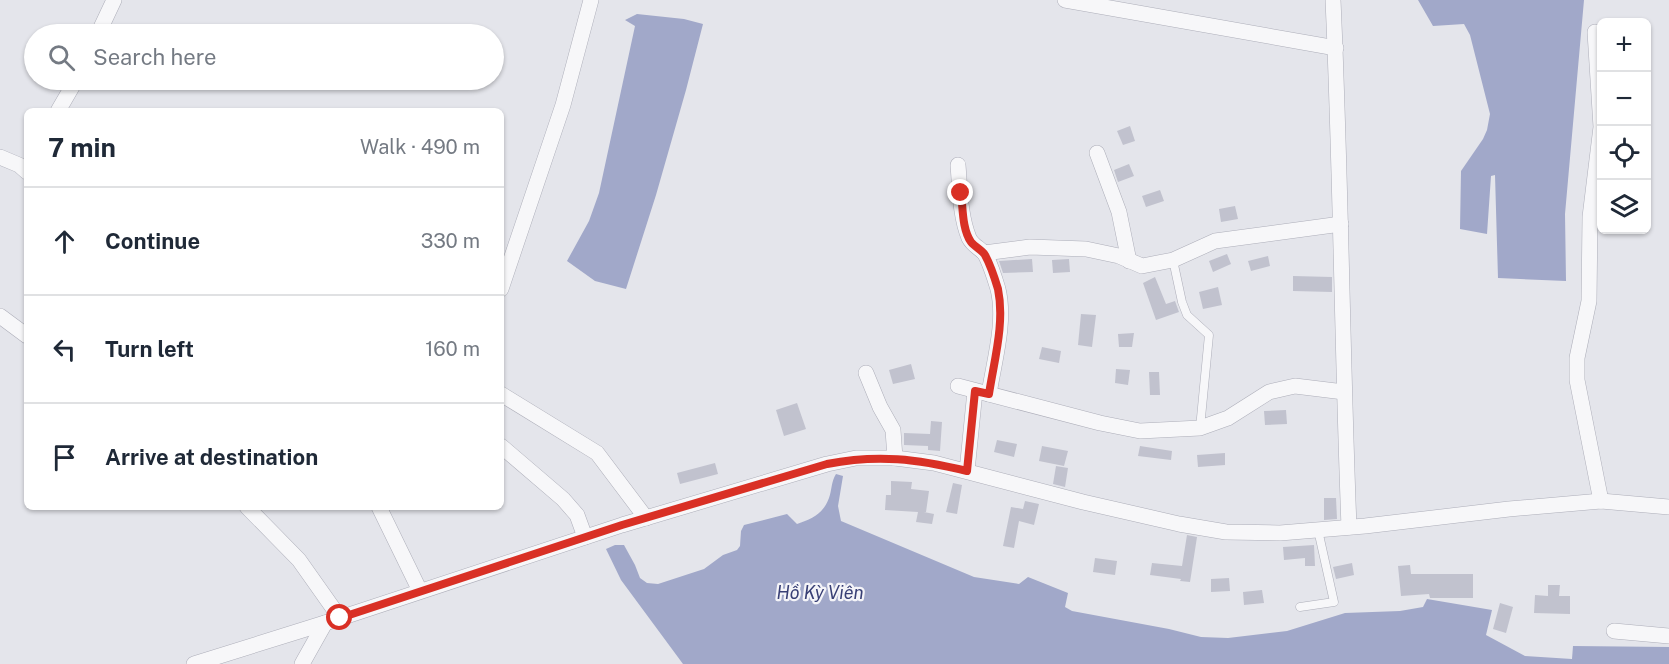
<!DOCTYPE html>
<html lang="en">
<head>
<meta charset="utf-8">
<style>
	:root { --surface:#fff; --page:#f6f6f7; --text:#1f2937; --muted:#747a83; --line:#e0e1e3 }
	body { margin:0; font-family:"Public Sans",sans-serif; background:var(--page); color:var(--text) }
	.controls { position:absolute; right:18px; top:18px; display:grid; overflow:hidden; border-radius:9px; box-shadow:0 2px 4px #0004 }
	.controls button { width:54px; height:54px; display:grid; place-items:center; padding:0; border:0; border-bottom:2px solid var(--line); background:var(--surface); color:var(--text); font:30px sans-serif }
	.stop { position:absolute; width:18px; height:18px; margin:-14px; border:4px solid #d93025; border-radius:50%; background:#fff }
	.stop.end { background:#d93025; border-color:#fff; box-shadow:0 2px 6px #0008 }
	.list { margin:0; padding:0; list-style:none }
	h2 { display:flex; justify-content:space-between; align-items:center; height:78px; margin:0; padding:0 24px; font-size:26px }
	h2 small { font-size:20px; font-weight:400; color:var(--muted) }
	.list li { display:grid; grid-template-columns:39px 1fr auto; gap:18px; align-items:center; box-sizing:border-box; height:108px; padding:0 24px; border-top:2px solid var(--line) }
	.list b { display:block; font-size:22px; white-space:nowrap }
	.list em { font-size:20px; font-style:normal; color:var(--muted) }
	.icon { flex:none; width:33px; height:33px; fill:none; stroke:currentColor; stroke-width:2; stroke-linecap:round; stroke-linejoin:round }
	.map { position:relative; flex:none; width:1669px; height:664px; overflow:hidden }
	.search { position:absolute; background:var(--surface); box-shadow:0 2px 4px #0004; left:24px; top:24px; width:480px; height:66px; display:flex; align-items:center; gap:15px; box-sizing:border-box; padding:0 21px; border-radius:33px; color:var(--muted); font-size:22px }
	.panel { position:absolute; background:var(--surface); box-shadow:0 2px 4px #0004; left:24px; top:108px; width:480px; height:402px; border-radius:9px }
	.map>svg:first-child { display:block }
	.water { fill:#a1a8c9 }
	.building { fill:#c1c2ce }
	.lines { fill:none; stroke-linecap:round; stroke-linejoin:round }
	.lane-casing { stroke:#adaeb9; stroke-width:9 }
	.street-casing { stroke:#adaeb9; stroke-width:16 }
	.lane { stroke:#f7f7f9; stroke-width:8 }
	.street { stroke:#f7f7f9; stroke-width:15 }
	.route { stroke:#d93025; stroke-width:8 }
	.labels { text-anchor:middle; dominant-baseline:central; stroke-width:4.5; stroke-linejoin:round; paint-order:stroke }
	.water-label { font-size:18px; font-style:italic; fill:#383f75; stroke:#f4f4f8 }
</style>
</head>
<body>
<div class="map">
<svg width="1669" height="664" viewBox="0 0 1669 664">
	<rect width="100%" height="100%" fill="#e4e5eb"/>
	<g class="water">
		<path d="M 1418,0 L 1584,0 L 1565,214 L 1566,281 L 1498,278 L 1495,175 L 1491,176 L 1487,234 L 1460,229 L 1461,171 L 1483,139 L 1487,130 L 1490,114 L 1470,35 L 1464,24 L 1433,26 Z"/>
		<path d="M 637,14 L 684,19 L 703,24 L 686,90 L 656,195 L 626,289 L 595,281 L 567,261 L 589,221 L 599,193 L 635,26 L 625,20 Z"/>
		<path d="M 836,474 L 843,476 L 838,506 L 841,521 L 974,577 L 1019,584 L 1028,577 L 1068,593 L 1065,607 L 1072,611 L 1169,629 L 1201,637 L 1228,638 L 1287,631 L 1345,613 L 1400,611 L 1423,607 L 1427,599 L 1492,610 L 1486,635 L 1525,656 L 1572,659 L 1573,646 L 1669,647 L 1669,664 L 683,664 L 621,580 L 606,549 L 615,545 L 624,545 L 635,565 L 640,578 L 647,583 L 658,584 L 704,569 L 723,555 L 737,550 L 740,546 L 741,531 L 744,525 L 787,514 L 797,524 C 812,519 823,514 829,498 C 832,490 831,482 836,474 Z"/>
	</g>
	<g class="building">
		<path d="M 1130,126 L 1135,141 L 1123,145 L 1117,131 Z"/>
		<path d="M 1129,164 L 1134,176 L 1118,182 L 1114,170 Z"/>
		<path d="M 1160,190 L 1164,201 L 1146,207 L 1142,196 Z"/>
		<path d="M 1235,206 L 1238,219 L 1221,222 L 1219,209 Z"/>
		<path d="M 1227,254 L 1231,264 L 1213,272 L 1209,261 Z"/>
		<path d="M 1268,256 L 1270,266 L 1251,271 L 1248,261 Z"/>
		<path d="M 1032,259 L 1033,272 L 1003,273 L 999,261 Z"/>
		<path d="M 1069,259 L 1070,272 L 1053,273 L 1052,260 Z"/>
		<path d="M 1293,276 L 1332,277 L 1332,292 L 1293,291 Z"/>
		<path d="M 1155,277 L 1166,304 L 1175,301 L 1179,312 L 1156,320 L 1143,283 Z"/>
		<path d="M 1218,287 L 1222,305 L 1203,309 L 1199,292 Z"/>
		<path d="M 1081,314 L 1096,315 L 1092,347 L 1078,345 Z"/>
		<path d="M 1134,333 L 1132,347 L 1119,347 L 1118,334 Z"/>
		<path d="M 1042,347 L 1061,351 L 1059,363 L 1039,359 Z"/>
		<path d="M 911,364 L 915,379 L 893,384 L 889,370 Z"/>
		<path d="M 1116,369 L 1130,370 L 1128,385 L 1115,383 Z"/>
		<path d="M 1149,372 L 1159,372 L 1160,395 L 1150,395 Z"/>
		<path d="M 797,403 L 806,429 L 784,436 L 776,410 Z"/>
		<path d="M 1286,410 L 1287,424 L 1265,425 L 1264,411 Z"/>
		<path d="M 931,421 L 942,422 L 940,451 L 928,450 L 928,446 L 904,445 L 904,433 L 930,434 Z"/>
		<path d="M 997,440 L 1017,444 L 1014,457 L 994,452 Z"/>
		<path d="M 1042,446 L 1068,451 L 1064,466 L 1039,461 Z"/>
		<path d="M 1140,446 L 1172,451 L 1171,460 L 1138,456 Z"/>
		<path d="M 1225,453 L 1225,465 L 1198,467 L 1197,455 Z"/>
		<path d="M 715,463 L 718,474 L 680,484 L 677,473 Z"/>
		<path d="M 1056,466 L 1068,468 L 1065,487 L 1053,484 Z"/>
		<path d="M 891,481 L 912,482 L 911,489 L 929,491 L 926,512 L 924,512 L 934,514 L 932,524 L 916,522 L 918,512 L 885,510 L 886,495 L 891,495 Z"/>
		<path d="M 953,483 L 962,485 L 957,514 L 946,512 Z"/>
		<path d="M 1324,498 L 1336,498 L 1337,519 L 1324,520 Z"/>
		<path d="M 1025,501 L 1039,504 L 1034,525 L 1019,521 L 1014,548 L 1003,546 L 1011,507 L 1023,509 Z"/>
		<path d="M 1187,535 L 1197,537 L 1190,582 L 1180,581 L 1181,579 L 1150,575 L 1152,563 L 1182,566 Z"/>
		<path d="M 1314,545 L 1315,566 L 1305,566 L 1305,558 L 1284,560 L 1283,547 Z"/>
		<path d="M 1095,558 L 1117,561 L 1115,575 L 1093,572 Z"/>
		<path d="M 1352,563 L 1354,575 L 1336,579 L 1333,567 Z"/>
		<path d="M 1410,565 L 1411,574 L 1473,574 L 1473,598 L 1430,598 L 1429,594 L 1401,596 L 1398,566 Z"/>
		<path d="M 1229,578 L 1230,591 L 1211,592 L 1211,579 Z"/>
		<path d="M 1548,585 L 1560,585 L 1559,596 L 1570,596 L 1570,614 L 1534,613 L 1535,595 L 1548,596 Z"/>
		<path d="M 1262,590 L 1264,603 L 1244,605 L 1243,592 Z"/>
		<path d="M 1500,603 L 1513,607 L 1506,633 L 1493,629 Z"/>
	</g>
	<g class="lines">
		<defs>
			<g id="lane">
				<path d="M 1173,260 L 1182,302 L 1187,315 L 1209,335 L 1200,428"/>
				<path d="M 1300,607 L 1334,602 L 1318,530"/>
			</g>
			<g id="street">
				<path d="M 1065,0 L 1336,48"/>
				<path d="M 1333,0 C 1341,176 1342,351 1349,527"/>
				<path d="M 1595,32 L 1601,127 L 1590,217 L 1589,301 L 1577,358 L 1577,380 L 1601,501"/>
				<path d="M 98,34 L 114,0"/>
				<path d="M 58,111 L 76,80"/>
				<path d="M 1097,153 L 1119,212 L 1129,261"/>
				<path d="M 0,157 L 19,165 L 27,172"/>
				<path d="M 958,165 C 960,189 960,216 969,238 C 973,246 980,248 985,254 C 990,263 995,279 998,289 C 1006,322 994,361 989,394"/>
				<path d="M 984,253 L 1030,247 L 1086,249 L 1119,256 L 1142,266 L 1173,260 L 1215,241 L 1341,224"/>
				<path d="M 501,289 L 563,105 L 591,0"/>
				<path d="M 0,316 L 27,336"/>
				<path d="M 866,373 L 880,407 L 893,430 L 895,458"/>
				<path d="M 958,386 L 1100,423 L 1140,431 L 1200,428 L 1228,418 L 1269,392 L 1295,386 L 1344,392"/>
				<path d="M 501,394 L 597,453 L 646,518"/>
				<path d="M 501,446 L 563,499 L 577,515 L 585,537"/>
				<path d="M 967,471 L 975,391"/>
				<path d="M 247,507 L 299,560 L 340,618"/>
				<path d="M 379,507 L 420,591"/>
				<path d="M 1614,631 L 1669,636"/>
				<path d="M 194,664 L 325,623 L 622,525 L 827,464 L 856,458 L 895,458 L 934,463 L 1083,502 L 1179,524 L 1226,532 L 1280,533 L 1365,526 L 1509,509 L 1601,501 L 1669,507"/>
				<path d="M 302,664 L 325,623"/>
			</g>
		</defs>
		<use href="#lane" class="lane-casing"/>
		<use href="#street" class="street-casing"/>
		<use href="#lane" class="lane"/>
		<use href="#street" class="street"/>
	</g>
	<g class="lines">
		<path class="route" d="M 340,618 L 622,525 L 827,464 C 878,454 917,459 967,471 L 975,391 L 989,394 C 994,361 1005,323 998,289 C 995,279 990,264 985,255 C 982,250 975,247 971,242 C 962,229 963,208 961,193"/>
	</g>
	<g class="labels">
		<g class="water-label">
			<text x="820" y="592">Hồ Kỳ Viên</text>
		</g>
	</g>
</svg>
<div class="controls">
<button>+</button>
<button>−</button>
<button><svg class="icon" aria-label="locate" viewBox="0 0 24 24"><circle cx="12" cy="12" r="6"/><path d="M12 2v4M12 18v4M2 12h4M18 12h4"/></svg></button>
<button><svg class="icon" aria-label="layers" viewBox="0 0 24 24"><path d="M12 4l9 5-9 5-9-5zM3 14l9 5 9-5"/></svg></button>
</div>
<div class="stop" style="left:340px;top:618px"></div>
<div class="stop end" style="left:961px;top:193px"></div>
<div class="search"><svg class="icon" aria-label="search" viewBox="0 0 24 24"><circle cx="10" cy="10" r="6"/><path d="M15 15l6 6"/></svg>Search here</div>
<section class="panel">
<h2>7 min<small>Walk · 490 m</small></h2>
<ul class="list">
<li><svg class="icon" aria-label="ahead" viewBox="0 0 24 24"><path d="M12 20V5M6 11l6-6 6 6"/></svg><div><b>Continue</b></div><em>330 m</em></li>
<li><svg class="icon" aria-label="left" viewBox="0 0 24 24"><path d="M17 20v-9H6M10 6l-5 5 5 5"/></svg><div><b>Turn left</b></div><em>160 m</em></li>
<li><svg class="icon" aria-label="arrive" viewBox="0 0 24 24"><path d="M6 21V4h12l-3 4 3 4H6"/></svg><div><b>Arrive at destination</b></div></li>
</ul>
</section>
</div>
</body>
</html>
